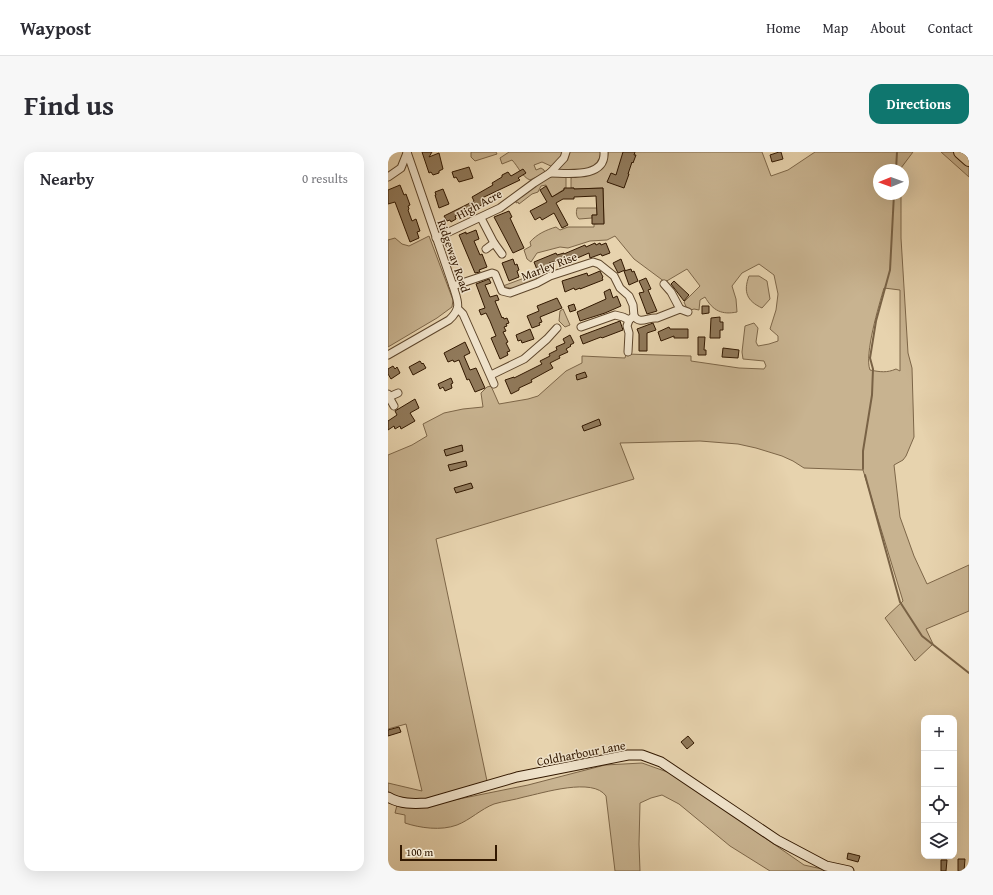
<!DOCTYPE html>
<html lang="en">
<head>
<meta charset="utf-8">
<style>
	:root { --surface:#fff; --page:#f7f7f7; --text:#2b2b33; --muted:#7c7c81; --line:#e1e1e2; --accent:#0f766e }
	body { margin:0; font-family:"Gentium Book Plus",serif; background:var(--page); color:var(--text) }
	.controls { position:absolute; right:12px; bottom:12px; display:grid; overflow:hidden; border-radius:8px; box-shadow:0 4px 16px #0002 }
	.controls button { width:36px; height:36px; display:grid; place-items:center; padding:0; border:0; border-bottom:1px solid var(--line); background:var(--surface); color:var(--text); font:20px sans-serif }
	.compass { position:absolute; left:485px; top:12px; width:36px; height:36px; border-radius:50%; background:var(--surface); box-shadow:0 4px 16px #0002; rotate:269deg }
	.scale { position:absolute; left:12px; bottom:10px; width:97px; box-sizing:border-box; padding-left:4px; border:2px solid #321800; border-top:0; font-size:11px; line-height:14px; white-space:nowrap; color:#321800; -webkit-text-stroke:3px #efe2ca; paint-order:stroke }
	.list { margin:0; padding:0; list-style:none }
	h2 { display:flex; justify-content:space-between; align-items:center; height:52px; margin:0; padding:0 16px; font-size:17px }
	h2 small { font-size:13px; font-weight:400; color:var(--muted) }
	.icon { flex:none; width:22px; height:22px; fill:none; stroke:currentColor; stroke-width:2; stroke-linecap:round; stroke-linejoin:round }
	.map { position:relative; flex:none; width:581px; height:719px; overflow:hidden; border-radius:12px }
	header { display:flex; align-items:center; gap:24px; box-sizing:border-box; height:56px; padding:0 20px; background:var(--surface); border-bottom:1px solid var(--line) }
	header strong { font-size:19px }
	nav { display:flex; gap:22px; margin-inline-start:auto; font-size:14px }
	.intro { display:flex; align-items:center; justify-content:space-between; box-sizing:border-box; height:96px; padding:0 24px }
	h1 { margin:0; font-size:28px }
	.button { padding:10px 18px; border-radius:12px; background:var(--accent); color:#fff; font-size:14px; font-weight:700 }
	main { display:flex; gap:24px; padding:0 24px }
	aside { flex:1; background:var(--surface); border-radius:12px; box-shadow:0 4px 16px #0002 }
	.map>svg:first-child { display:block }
	.green { fill:#c8b390; stroke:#7d6648; fill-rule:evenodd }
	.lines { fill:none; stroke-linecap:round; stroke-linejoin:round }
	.stream { stroke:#796245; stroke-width:2 }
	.building { fill:#90795a; stroke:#321800 }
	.street-casing { stroke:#5f472c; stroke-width:9 }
	.secondary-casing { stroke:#321800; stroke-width:11 }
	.highway-casing { stroke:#321800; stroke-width:14 }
	.street { stroke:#efe2ca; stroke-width:7 }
	.secondary { stroke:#efe2ca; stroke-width:9 }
	.highway { stroke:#e7d3ae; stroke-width:12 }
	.labels { text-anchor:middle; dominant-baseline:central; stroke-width:3; stroke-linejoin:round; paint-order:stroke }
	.street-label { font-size:12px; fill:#321800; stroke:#efe2ca }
</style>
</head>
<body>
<header>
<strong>Waypost</strong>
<nav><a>Home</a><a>Map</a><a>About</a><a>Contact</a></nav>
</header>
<div class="intro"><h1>Find us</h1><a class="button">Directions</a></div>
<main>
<aside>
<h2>Nearby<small>0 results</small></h2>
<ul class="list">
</ul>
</aside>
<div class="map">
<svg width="581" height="719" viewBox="0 0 581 719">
	<rect width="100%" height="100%" fill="#e7d3ae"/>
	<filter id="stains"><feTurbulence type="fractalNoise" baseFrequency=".005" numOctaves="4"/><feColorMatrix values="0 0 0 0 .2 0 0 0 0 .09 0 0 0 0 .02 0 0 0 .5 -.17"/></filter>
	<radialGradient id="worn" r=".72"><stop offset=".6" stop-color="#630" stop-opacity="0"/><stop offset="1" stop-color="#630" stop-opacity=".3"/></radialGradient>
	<g class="green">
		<path d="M 83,0 L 108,0 L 109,2 L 87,9 L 83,5 Z"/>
		<path d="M 121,0 L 175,0 L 173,5 L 165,15 L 154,10 L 146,13 L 148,18 L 153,16 L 156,18 L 157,21 L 142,28 C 134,25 130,14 124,8 L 114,12 L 112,6 Z"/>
		<path d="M 180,0 L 213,0 C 214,20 188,18 174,19 L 171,16 Z"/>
		<path d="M 220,0 L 374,0 L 383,24 L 400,18 L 427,0 L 525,0 L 513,16 L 512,18 L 491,18 L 491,42 L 513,42 L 513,86 L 520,201 L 524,216 L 526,285 L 518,304 L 515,308 L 506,313 L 512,365 L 526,404 L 539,432 L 581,413 L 581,459 L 538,477 L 545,492 L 527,509 L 497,466 L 515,449 L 475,318 L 416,316 L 405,309 L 394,304 L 368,296 L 350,292 L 312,289 L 232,291 L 246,327 L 48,387 L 99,629 L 50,645 L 25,649 L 0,642 L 0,631 L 34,639 L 18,572 L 0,577 L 0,303 L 24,293 L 39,284 L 35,272 L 56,261 L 75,257 L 95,255 L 93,241 L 99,235 L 103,234 L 111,252 L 140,247 L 150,244 L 178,219 L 194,211 L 194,204 L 237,206 L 238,202 L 303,204 L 303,209 L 351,216 L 376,217 L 378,214 L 376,209 L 355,207 L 354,200 L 357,174 L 366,171 L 370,176 L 368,190 L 370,194 L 381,192 L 390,189 L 390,184 L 382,177 L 388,158 L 390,142 L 386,123 L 371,112 L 354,121 L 344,134 L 348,147 L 349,160 C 334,163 325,159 317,145 L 312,148 L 311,158 L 306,157 L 300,159 L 296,150 L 312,134 L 299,117 L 277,130 L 246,107 L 227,84 L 219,88 L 202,89 L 180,96 L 172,95 L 149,101 L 143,110 L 139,107 L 136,98 L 143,94 L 142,90 C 149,82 158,78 168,75 L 172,78 L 180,75 L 206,75 L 206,72 L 216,71 L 215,36 L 186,37 L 186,36 L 183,36 L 183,26 C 187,24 191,25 195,24 C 209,22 220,15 220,0 ZM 496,136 L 512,138 L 512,219 L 508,217 C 499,221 492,220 482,218 C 476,203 491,153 496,136 Z"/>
		<path d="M 553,0 L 567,0 L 570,3 L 569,6 L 581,15 L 581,25 Z"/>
		<path d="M 175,23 L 178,25 L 178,36 L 164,45 L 158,33 L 153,34 L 150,40 L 144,42 L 131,52 L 130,50 L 128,51 L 128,47 L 163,24 Z"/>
		<path d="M 189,56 L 209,56 L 209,63 L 204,63 L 204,66 L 191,67 C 188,64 188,61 189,56 Z"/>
		<path d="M 41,84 L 65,148 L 64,155 L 49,166 L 0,195 L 0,88 L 7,86 L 14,92 L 21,94 Z"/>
		<path d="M 147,122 L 149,128 C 138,133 127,140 115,134 Z"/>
		<path d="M 361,124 L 371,124 L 379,129 L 382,147 L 374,156 C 359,149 355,140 361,124 Z"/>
		<path d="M 175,157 L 182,173 L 177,175 L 171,169 L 172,159 Z"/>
		<path d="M 254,611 L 285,622 L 416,713 L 443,719 L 382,719 L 342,694 L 291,652 L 274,643 L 263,646 L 252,651 L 251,692 L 252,719 L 227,719 L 218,644 C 205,625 155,641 136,645 C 126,648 116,649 106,652 C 93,657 82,668 69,673 C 53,679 32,676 17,671 L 17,663 L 7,661 L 9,653 L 66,648 L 140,633 L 217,613 Z"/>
	</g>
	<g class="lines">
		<g class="stream">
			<path d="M 508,18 L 509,0"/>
			<path d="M 475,317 L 475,299 L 484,243 L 485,217 L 482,206 L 488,169 L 502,118 L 506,42"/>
			<path d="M 477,323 L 512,450 L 534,484 L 581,521"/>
		</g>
	</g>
	<g class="building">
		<path d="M 34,0 L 44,0 L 41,5 L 51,1 L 55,17 L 51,19 L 51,21 L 45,23 L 43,20 L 41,21 Z"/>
		<path d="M 235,0 L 247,0 L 246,3 L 248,3 L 245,11 L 244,10 L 240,22 L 241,22 L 236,36 L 219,30 L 223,21 L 228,23 Z"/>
		<path d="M 391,0 L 393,0 L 395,7 L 384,10 L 382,3 Z"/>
		<path d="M 81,15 L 85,26 L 71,30 L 68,25 L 66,26 L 64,20 Z"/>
		<path d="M 135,17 L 138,21 L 130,26 L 132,28 L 94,46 L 97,51 L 86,57 L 85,56 L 67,64 L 68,67 L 63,70 L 62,68 L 59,69 L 56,64 L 86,49 L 84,45 L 105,33 L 104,31 L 114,25 L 114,23 L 120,20 L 123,24 Z"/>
		<path d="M 12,33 L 16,43 L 18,42 L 22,53 L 20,54 L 21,57 L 20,58 L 24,69 L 28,67 L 32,79 L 29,80 L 31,86 L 22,90 L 7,50 L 0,52 L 0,38 Z"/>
		<path d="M 158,34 L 164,45 L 176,38 L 176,36 L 186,36 L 186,37 L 215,36 L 216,72 L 204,72 L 204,63 L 209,63 L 208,44 L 186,45 L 186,47 L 175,47 L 168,51 L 180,73 L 174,76 L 166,61 L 154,68 L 152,65 L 147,68 L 142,59 L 159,50 L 152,38 Z"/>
		<path d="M 55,37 L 61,52 L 51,56 L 47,43 L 48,43 L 47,40 Z"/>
		<path d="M 121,59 L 124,65 L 122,66 L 136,96 L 125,101 L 106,65 Z"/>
		<path d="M 88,78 L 91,87 L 86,89 L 92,103 L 94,102 L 99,115 L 91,118 L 92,120 L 87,121 L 71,83 L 78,80 L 78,82 Z"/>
		<path d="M 207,91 L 208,93 L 212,91 L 213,93 L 218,91 L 222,101 L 214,104 L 213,102 L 202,106 L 201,101 L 173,113 L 171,108 L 161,111 L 163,115 L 161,116 L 162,118 L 154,121 L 153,119 L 150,120 L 146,110 L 168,101 L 169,103 L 176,101 L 176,102 L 197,93 L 198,95 Z"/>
		<path d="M 125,107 L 127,113 L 129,112 L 131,118 L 129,119 L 131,125 L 121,129 L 114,111 Z"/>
		<path d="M 233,107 L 237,118 L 230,121 L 225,111 Z"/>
		<path d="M 243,117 L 244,120 L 246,119 L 250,129 L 241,133 L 236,119 Z"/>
		<path d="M 212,119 L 215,125 L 214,126 L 215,128 L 192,137 L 192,136 L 187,138 L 186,136 L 177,140 L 174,129 L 199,121 L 200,124 Z"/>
		<path d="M 258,126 L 263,137 L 260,138 L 269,159 L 259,162 L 251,141 L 256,140 L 251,129 Z"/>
		<path d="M 101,127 L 103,131 L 97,133 L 102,145 L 109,143 L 111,148 L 107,149 L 114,166 L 115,165 L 116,167 L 119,166 L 121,171 L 118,172 L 119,174 L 116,175 L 118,179 L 115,180 L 120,190 L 118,191 L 122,199 L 119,200 L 120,203 L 112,207 L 103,186 L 108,184 L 102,169 L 98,161 L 93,163 L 91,158 L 97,156 L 88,132 Z"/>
		<path d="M 286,129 L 301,143 L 296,149 L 283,132 Z"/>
		<path d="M 222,137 L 225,146 L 229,144 L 233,154 L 217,161 L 192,169 L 189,160 L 218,147 L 216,140 Z"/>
		<path d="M 169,146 L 174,156 L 152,165 L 154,170 L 151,171 L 152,173 L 144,176 L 139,164 L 151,159 L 149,154 Z"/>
		<path d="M 186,152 L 188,158 L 182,160 L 180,154 Z"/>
		<path d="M 314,154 L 321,154 L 321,161 L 314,162 Z"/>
		<path d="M 332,165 L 332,170 L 335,170 L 335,178 L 332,178 L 332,186 L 322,186 L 323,166 Z"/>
		<path d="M 232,169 L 235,178 L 214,186 L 213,185 L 195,192 L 192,184 Z"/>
		<path d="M 265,171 L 268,178 L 259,181 L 259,199 L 251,199 L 251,182 L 249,177 Z"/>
		<path d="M 281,175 L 282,177 L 300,177 L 300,186 L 286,186 L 286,184 L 273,189 L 270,180 Z"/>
		<path d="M 142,177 L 146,187 L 134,191 L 133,188 L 130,189 L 128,183 Z"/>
		<path d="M 182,183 L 186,191 L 182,193 L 183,194 L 178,197 L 180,200 L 171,204 L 172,206 L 162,211 L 165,216 L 143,228 L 144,230 L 131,236 L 131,238 L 123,242 L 117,228 L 126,225 L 126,226 L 154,212 L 152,209 L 162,204 L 161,202 L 169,198 L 168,195 L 177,191 L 175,187 Z"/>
		<path d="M 310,185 L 317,185 L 316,198 L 318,198 L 318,203 L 310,203 Z"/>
		<path d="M 77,190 L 82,201 L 76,204 L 82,218 L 88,216 L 97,236 L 87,240 L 81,227 L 79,228 L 71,208 L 66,210 L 65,208 L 60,210 L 56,201 Z"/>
		<path d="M 335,196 L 351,198 L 350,206 L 334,205 Z"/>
		<path d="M 32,209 L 34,212 L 35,211 L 38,216 L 25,223 L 21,215 Z"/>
		<path d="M 5,214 L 7,217 L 9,215 L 12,221 L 3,227 L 0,222 L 0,217 Z"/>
		<path d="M 197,220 L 199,225 L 189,228 L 188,223 Z"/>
		<path d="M 63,226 L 65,231 L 63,232 L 64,236 L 57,239 L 55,235 L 52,237 L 50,232 Z"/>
		<path d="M 27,247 L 31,256 L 22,261 L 27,269 L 13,277 L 12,274 L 7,277 L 6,274 L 0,278 L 0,269 L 9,263 L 7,259 Z"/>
		<path d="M 211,267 L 213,273 L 196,279 L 194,274 Z"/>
		<path d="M 74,293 L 75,299 L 58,304 L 56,298 Z"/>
		<path d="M 78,309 L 79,314 L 62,319 L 60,313 Z"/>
		<path d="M 83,331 L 85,336 L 68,341 L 66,336 Z"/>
		<path d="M 11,575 L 13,580 L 0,584 L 0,578 Z"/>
		<path d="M 300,584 L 306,591 L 299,597 L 293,590 Z"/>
		<path d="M 460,701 L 472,704 L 470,710 L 459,707 Z"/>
		<path d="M 570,707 L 577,707 L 576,719 L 570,719 Z"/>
		<path d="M 553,708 L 559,708 L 558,719 L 553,719 Z"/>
	</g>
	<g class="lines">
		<defs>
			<g id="street">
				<path d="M 162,21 C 179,21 218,27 216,0"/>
				<path d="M 0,25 L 13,16 L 19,1"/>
				<path d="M 93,66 L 106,91 L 114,102"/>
				<path d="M 48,86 L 112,56 L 146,31 L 162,21 L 176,6 L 178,0"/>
				<path d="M 98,97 L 106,91"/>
				<path d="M 276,132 L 283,140 L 292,157"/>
				<path d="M 65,134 L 104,121 L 107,122 L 114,139 L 122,141 L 149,131 L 162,124 L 205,110 L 211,112 L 226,124 L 232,136 L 241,144 L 245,153 L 246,164 L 241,168 L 235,165 L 227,163 L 193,175"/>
				<path d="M 70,157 L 75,162 L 106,232"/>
				<path d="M 246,164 C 252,173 260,165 269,166 L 292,157 L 300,160"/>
				<path d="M 240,200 L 241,181 L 239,174 L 241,168"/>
				<path d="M 0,203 L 61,168 C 74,156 70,150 65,134 L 19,0"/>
				<path d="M 103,223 L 136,207 L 159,187 L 169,176"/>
				<path d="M 0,242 L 1,245 L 10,241"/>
				<path d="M 1,245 L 6,254"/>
			</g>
			<path id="secondary" d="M 0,645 C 12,652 25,652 39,651 L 129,625 L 220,607 L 240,603 L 254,603 L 273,610 L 389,688 L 438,714 L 461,719"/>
			<path id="highway" d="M 572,0 L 581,8"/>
		</defs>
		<use href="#street" class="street-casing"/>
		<use href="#secondary" class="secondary-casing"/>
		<use href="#highway" class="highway-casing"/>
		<use href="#street" class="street"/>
		<use href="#secondary" class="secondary"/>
		<use href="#highway" class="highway"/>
	</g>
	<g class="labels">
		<g class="street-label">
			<text transform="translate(91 52) rotate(-28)">High Acre</text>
			<text transform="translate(66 104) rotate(71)">Ridgeway Road</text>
			<text transform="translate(161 114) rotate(-21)">Marley Rise</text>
			<text transform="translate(193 601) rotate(-11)">Coldharbour Lane</text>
		</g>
	</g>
	<rect width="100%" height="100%" filter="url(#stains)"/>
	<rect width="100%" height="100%" fill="url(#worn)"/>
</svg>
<div class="controls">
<button>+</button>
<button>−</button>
<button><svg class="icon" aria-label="locate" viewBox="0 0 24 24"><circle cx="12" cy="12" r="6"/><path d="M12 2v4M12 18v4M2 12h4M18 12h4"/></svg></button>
<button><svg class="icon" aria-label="layers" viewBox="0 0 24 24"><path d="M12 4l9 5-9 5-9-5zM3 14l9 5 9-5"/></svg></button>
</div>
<svg class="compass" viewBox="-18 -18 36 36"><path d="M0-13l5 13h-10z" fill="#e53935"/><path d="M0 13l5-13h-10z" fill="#7c7c81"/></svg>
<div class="scale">100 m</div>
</div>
</main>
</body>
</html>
